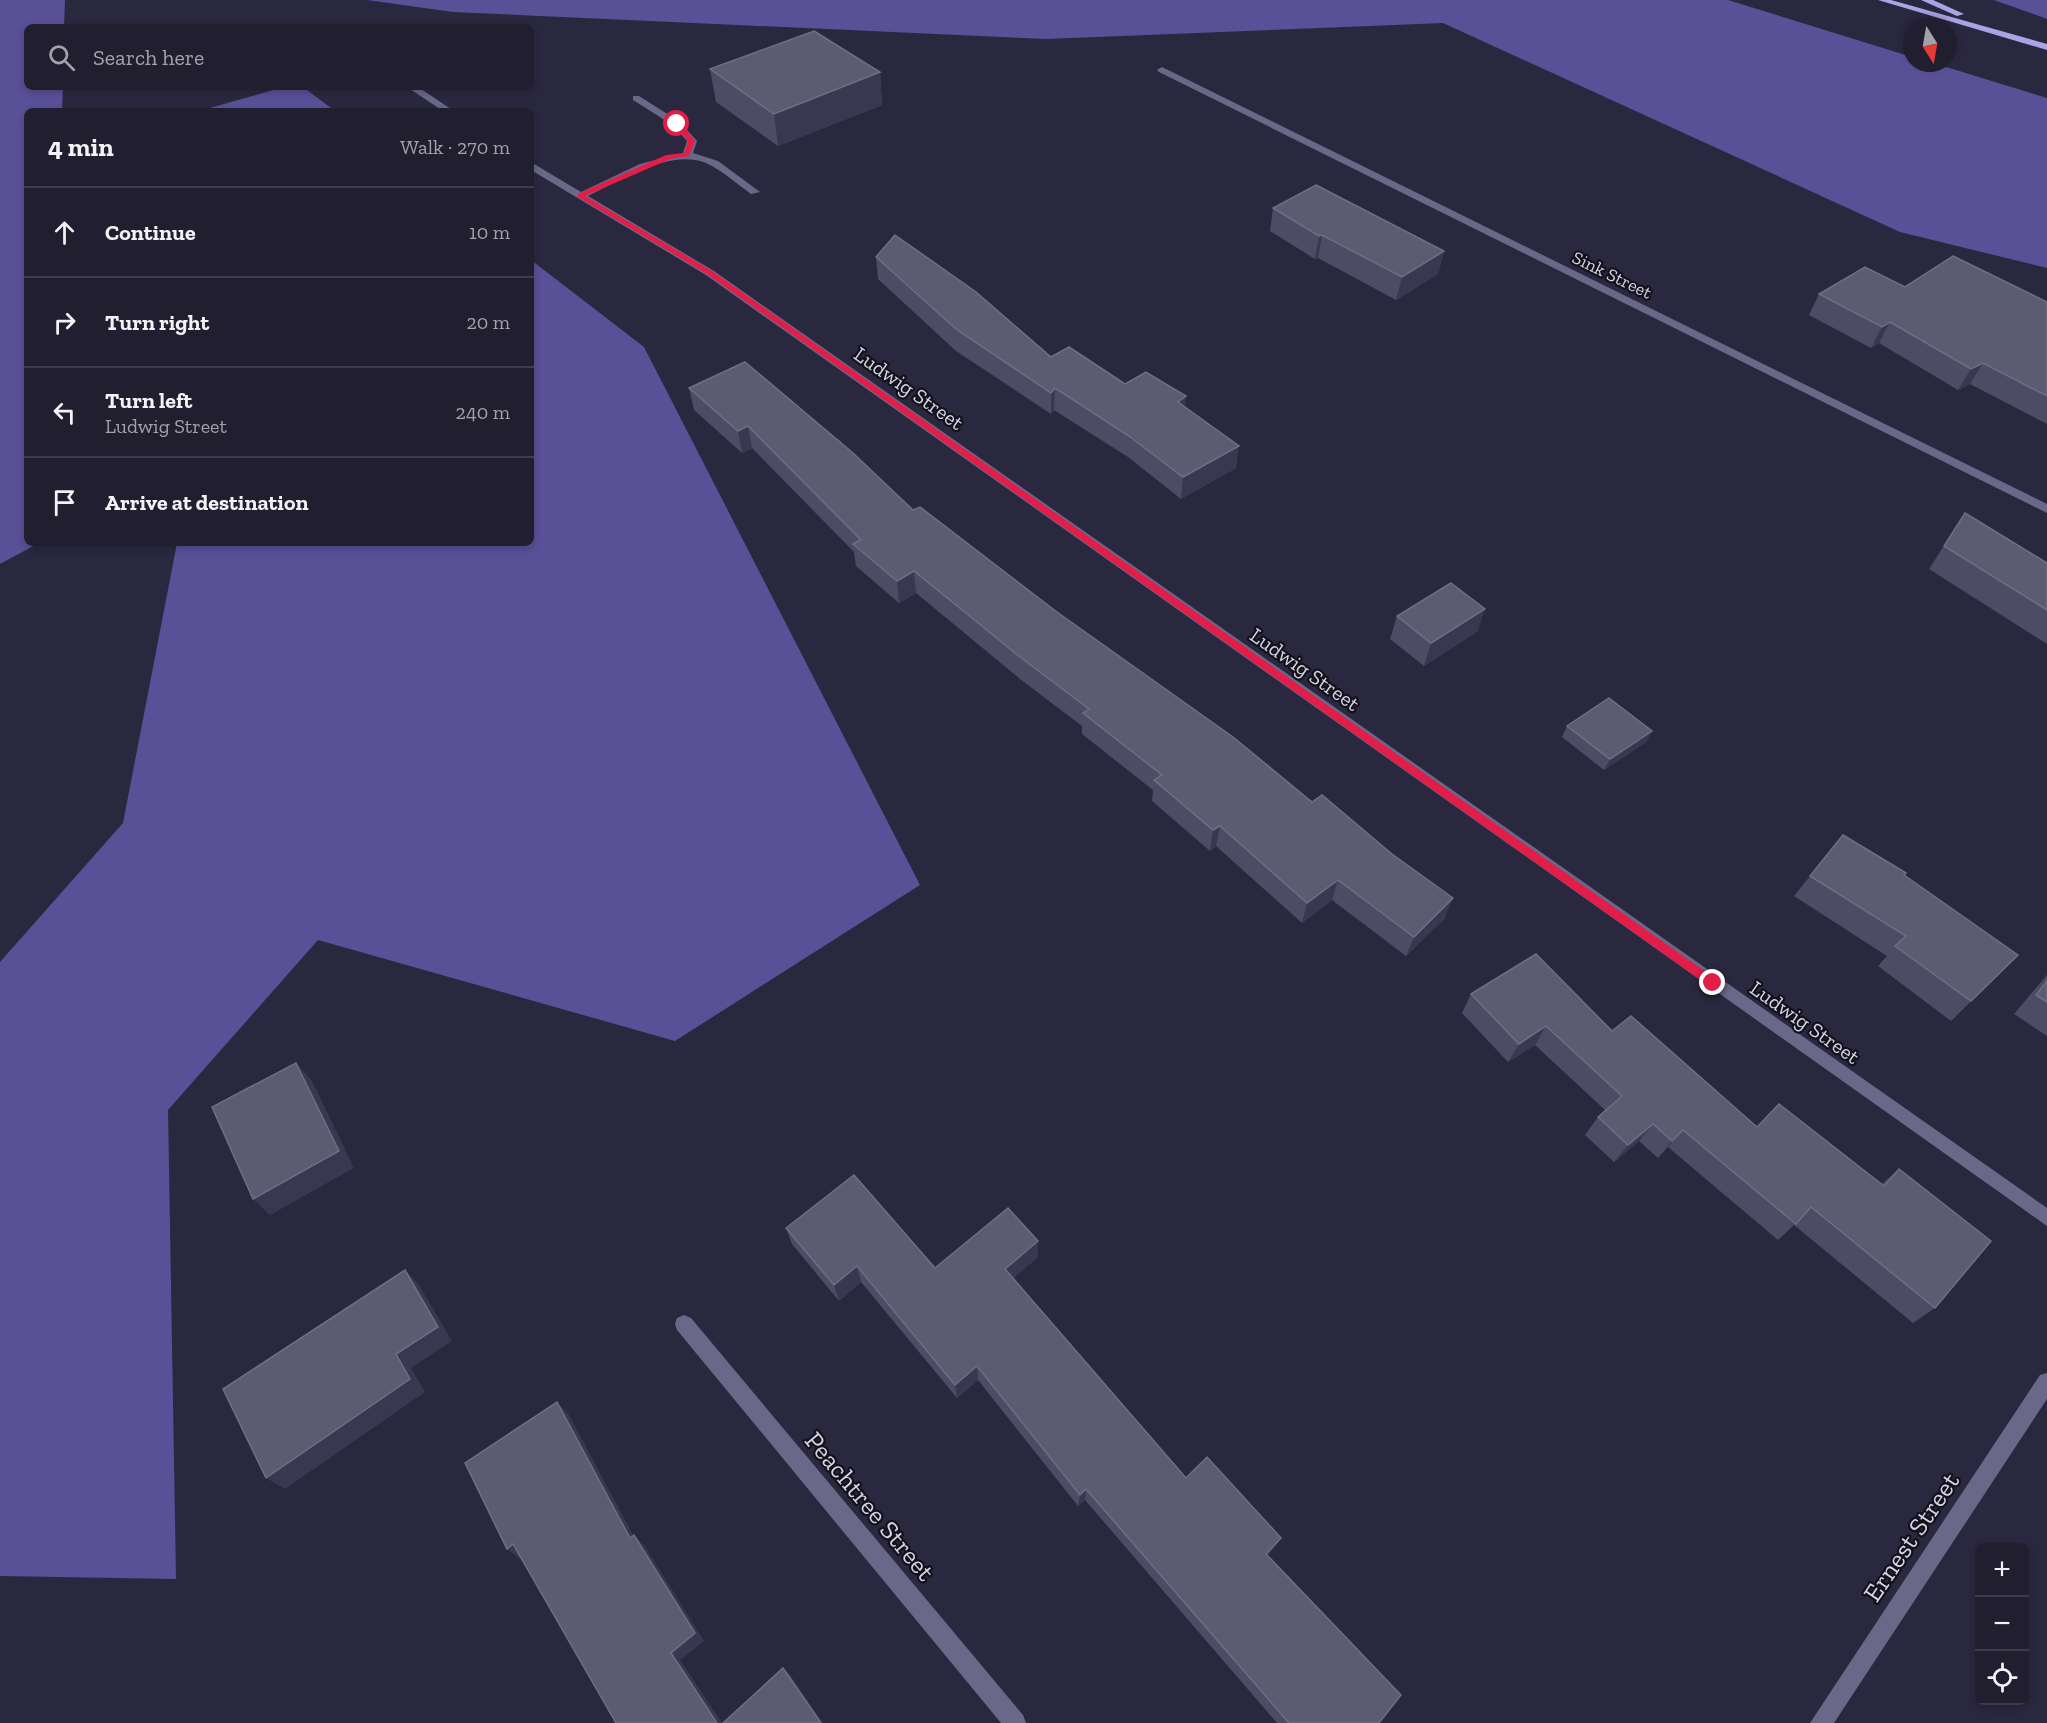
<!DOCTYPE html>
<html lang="en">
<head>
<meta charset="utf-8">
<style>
	:root { --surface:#201e2f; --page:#282737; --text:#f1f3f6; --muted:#a2a2aa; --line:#3d3c4b }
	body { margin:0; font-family:"Zilla Slab",serif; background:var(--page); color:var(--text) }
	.controls { position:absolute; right:18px; bottom:18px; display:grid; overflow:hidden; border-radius:9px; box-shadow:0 3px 9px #0003 }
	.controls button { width:54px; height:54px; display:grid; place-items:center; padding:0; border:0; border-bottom:2px solid var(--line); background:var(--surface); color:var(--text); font:30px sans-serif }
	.compass { position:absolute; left:1903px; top:18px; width:54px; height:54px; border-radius:50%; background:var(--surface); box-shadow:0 3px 9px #0003; rotate:169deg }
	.stop { position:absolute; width:18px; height:18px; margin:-14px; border:4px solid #e11d48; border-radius:50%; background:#fff }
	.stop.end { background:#e11d48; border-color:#fff; box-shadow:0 2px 6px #0008 }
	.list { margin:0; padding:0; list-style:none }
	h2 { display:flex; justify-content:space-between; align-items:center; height:78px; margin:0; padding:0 24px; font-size:26px }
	h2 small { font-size:20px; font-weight:400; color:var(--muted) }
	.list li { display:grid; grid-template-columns:39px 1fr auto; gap:18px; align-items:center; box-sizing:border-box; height:90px; padding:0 24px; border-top:2px solid var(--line) }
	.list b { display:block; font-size:22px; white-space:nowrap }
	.list p { margin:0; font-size:20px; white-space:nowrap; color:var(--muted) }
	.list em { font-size:20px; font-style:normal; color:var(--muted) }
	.icon { flex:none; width:33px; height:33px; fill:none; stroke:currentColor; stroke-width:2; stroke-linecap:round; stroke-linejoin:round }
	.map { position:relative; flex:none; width:2047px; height:1723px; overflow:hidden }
	.search { position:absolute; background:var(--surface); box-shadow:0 3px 9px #0003; left:24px; top:24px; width:510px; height:66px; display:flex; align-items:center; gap:15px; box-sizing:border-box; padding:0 21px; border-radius:9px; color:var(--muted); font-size:22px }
	.panel { position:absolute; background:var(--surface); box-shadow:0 3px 9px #0003; left:24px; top:108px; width:510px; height:438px; border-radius:9px }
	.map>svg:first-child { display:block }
	.forest { fill:#595097 }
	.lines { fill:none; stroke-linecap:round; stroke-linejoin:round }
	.minor { fill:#6a6889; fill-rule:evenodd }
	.major { fill:#aaa4e7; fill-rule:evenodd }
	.wall { fill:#4e4c65 }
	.shaded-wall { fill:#3a3850 }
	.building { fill:#5c5b72; stroke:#6f6e84; stroke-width:1.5 }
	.route { fill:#e11d48 }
	.labels { text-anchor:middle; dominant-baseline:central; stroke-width:4.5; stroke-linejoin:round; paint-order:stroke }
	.far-street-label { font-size:18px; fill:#d4d4e3; stroke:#13121c }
	.street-label { font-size:21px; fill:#d4d4e3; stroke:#13121c }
	.near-street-label { font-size:26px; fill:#d4d4e3; stroke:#13121c }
</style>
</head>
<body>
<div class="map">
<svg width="2047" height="1723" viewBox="0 0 2047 1723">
	<rect width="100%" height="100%" fill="#2a283f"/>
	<g class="forest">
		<path d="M 0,0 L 65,0 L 64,27 L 27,27 L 27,87 L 63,87 L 62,111 L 27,111 L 27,543 L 39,543 L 0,564 Z"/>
		<path d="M 367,0 L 1728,0 L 1912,57 L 1912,63 L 1933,63 L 2047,98 L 2047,268 L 1900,232 L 1443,23 L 1046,39 L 453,12 Z"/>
		<path d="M 1994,0 L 2047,0 L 2047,19 Z"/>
		<path d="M 284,87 L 303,87 L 335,111 L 199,111 Z"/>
		<path d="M 531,260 L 644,347 L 920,885 L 675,1041 L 318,940 L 168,1110 L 176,1579 L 0,1576 L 0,962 L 123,823 L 177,543 L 531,543 Z"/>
	</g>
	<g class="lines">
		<g class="minor">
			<path d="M 1162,67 L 2047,504 L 2047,513 L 1159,72 L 1157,70 Z"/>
			<path d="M 407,87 L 418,87 L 454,111 L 443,111 Z"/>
			<path d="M 633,96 L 639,96 L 680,122 L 697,141 L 693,153 L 718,161 L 760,192 L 751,194 C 737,184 722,170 706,163 C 671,148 619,181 588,196 L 714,271 L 2047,1208 L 2047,1226 L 706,275 L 531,170 L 531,163 L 534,164 L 581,192 L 640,164 L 683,153 L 687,141 L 674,126 L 633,100 Z"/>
			<path d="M 684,1315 L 691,1318 L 1023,1715 L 1026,1723 L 1001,1723 L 677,1330 L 675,1324 L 677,1318 Z"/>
			<path d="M 2047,1373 L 2047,1399 L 1834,1723 L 1810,1723 L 2040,1375 Z"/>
		</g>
		<g class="major">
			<path d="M 1878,0 L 1891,0 L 2047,44 L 2047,50 Z"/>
			<path d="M 1921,0 L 1933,0 L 1964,14 L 1957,16 Z"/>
		</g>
	</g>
	<g class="wall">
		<path d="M 710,69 L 880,72 L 882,105 L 778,146 L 716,102 Z"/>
		<path d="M 1273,208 L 1444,251 L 1438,274 L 1396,300 L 1318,258 L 1315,259 L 1270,231 Z"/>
		<path d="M 876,257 L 1051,357 L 1185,407 L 1236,468 L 1181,499 L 1128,457 L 1054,410 L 1051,414 L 956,351 L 878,279 Z"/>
		<path d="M 1905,287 L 2047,302 L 2047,424 L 1970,384 L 1958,390 L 1879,343 L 1871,348 L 1809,315 L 1819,294 Z"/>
		<path d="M 689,388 L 913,510 L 1445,918 L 1406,956 L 1332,900 L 1302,923 L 1216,846 L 1210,851 L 1152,801 L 1153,790 L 1082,734 L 1082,726 L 1020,679 L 916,593 L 899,603 L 856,566 L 854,552 L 752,448 L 742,453 L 694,410 Z"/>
		<path d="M 1965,513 L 2047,563 L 2047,644 L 1929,569 Z"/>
		<path d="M 1397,616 L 1478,631 L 1424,666 L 1390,639 Z"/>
		<path d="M 1567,726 L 1652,731 L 1646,742 L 1604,770 L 1562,737 Z"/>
		<path d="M 1904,875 L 2018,955 L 1951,1021 L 1878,966 L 1887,956 L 1794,896 L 1810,876 Z"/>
		<path d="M 2047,975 L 2047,1036 L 2014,1014 Z"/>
		<path d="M 1471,994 L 1612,1031 L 1757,1127 L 1882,1184 L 1899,1169 L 1935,1308 L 1913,1323 L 1794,1225 L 1778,1240 L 1668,1147 L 1658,1158 L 1639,1141 L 1614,1162 L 1585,1135 L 1598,1117 L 1605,1110 L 1535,1045 L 1508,1062 L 1462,1013 Z"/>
		<path d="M 786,1228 L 935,1268 L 1038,1241 L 1038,1257 L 1013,1278 L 1186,1478 L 1281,1538 L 1274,1548 L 1267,1556 L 1379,1723 L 1277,1723 L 1085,1500 L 1078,1506 L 978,1380 L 957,1398 L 861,1282 L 839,1301 L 792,1244 Z"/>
	</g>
	<g class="shaded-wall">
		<path d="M 880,72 L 882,105 L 778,146 L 774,114 Z"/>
		<path d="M 1322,235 L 1318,258 L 1315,259 L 1319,236 Z"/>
		<path d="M 1444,251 L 1438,274 L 1396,300 L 1402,277 Z"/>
		<path d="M 1890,322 L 1879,343 L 1871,348 L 1882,327 Z"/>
		<path d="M 1983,363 L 1970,384 L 1958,390 L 1971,369 Z"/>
		<path d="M 1055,388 L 1054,410 L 1051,414 L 1051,393 Z"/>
		<path d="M 1186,396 L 1184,418 L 1178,402 Z"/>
		<path d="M 748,426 L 752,448 L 742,453 L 738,431 Z"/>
		<path d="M 1239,446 L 1236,468 L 1181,499 L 1183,477 Z"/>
		<path d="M 914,571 L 916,593 L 899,603 L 897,581 Z"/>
		<path d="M 1485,609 L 1478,631 L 1424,666 L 1431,643 Z"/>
		<path d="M 1652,731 L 1646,742 L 1604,770 L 1610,759 Z"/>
		<path d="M 1220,826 L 1216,846 L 1210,851 L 1213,830 Z"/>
		<path d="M 1338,880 L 1332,900 L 1302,923 L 1307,903 Z"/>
		<path d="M 1453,898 L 1445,918 L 1406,956 L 1414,937 Z"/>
		<path d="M 1546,1026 L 1535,1045 L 1508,1062 L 1519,1044 Z"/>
		<path d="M 296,1063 L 312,1081 L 354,1168 L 270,1215 L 253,1199 Z"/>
		<path d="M 1653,1124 L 1639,1141 L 1614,1162 L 1628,1145 Z"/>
		<path d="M 1683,1130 L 1668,1147 L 1658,1158 L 1672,1141 Z"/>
		<path d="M 1038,1241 L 1038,1257 L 1006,1285 L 1005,1269 Z"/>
		<path d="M 857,1266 L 861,1282 L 839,1301 L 834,1285 Z"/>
		<path d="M 405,1270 L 419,1285 L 452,1341 L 411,1368 L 425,1392 L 285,1489 L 266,1478 Z"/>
		<path d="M 977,1366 L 978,1380 L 957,1398 L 955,1385 Z"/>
		<path d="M 557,1402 L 569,1415 L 640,1548 L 630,1538 Z"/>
		<path d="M 1086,1489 L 1085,1500 L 1078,1506 L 1080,1495 Z"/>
		<path d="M 634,1535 L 644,1545 L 704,1641 L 680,1660 L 722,1723 L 717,1723 L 671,1653 Z"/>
		<path d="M 1281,1538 L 1274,1548 L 1259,1564 L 1266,1554 Z"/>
		<path d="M 513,1544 L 527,1554 L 520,1559 L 507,1549 Z"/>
		<path d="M 783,1668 L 790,1675 L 823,1723 L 821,1723 Z"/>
	</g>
	<g class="building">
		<path d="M 814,31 L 880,72 L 774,114 L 710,69 Z"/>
		<path d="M 1316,185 L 1444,251 L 1402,277 L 1322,235 L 1319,236 L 1273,208 Z"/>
		<path d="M 895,235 L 976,292 L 1051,357 L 1069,347 L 1125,384 L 1146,372 L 1186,396 L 1178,402 L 1239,446 L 1183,477 L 1129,436 L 1055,388 L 1051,393 L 956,329 L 876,257 Z"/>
		<path d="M 1953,256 L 2047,302 L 2047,396 L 1983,363 L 1971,369 L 1890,322 L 1882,327 L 1819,294 L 1865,267 L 1905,287 Z"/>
		<path d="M 745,362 L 853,453 L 913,510 L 920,507 L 1057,612 L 1233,737 L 1312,802 L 1322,795 L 1392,854 L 1453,898 L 1414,937 L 1338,880 L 1307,903 L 1220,826 L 1213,830 L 1154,780 L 1162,775 L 1083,713 L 1089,709 L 1020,657 L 914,571 L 897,581 L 853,544 L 861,540 L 748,426 L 738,431 L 689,388 Z"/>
		<path d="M 1965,513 L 2047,563 L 2047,610 L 1944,546 Z"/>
		<path d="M 1451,583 L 1485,609 L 1431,643 L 1397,616 Z"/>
		<path d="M 1609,698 L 1652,731 L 1610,759 L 1567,726 Z"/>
		<path d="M 1843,835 L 1906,873 L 1904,875 L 2018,955 L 1971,1001 L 1895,946 L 1906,936 L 1810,876 Z"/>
		<path d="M 1536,954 L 1612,1031 L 1631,1016 L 1757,1127 L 1779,1104 L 1884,1186 L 1899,1169 L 1991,1241 L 1935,1308 L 1811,1207 L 1796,1224 L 1683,1130 L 1672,1141 L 1653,1124 L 1628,1145 L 1598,1117 L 1622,1096 L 1546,1026 L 1519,1044 L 1471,994 Z"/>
		<path d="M 2047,981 L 2047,1002 L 2036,995 Z"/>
		<path d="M 296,1063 L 339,1151 L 253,1199 L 212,1107 Z"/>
		<path d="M 854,1175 L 935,1268 L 1008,1208 L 1038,1241 L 1005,1269 L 1186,1478 L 1207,1457 L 1281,1538 L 1266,1554 L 1401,1695 L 1379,1723 L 1289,1723 L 1086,1489 L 1080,1495 L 977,1366 L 955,1385 L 857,1266 L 834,1285 L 786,1228 Z"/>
		<path d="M 405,1270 L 438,1327 L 396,1354 L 410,1379 L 266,1478 L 223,1389 Z"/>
		<path d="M 557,1402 L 630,1538 L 634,1535 L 695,1633 L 671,1653 L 717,1723 L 616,1723 L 513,1544 L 507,1549 L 465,1463 Z"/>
		<path d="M 783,1668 L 821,1723 L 723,1723 Z"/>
	</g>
	<path class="route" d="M 675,122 L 680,122 L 695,141 L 689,156 L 670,159 L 585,196 L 712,271 L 1717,980 L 1717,986 L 1709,986 L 707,274 L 578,197 L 578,194 L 666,155 L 684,153 L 688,142 Z"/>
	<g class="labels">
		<g class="far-street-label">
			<text transform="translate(1612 275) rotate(26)">Sink Street</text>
		</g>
		<g class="street-label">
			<text transform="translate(909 388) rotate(35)">Ludwig Street</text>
			<text transform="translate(1305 669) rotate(35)">Ludwig Street</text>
			<text transform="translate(1805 1022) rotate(35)">Ludwig Street</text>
		</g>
		<g class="near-street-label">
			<text transform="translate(870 1506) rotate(50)">Peachtree Street</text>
			<text transform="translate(1911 1537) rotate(-56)">Ernest Street</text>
		</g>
	</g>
</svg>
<div class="controls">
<button>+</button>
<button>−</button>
<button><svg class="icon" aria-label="locate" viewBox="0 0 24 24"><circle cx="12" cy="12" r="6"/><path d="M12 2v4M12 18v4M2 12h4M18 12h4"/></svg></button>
</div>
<svg class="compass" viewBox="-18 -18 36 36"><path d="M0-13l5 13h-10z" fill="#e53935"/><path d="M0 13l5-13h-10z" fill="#a2a2aa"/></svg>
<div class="stop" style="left:677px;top:124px"></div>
<div class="stop end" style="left:1713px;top:983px"></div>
<div class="search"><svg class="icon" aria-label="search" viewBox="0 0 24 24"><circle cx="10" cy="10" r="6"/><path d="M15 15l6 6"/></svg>Search here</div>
<section class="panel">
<h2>4 min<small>Walk · 270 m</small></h2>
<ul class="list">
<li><svg class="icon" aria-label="ahead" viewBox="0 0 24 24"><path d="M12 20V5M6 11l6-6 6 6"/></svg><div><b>Continue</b></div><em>10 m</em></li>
<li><svg class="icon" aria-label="right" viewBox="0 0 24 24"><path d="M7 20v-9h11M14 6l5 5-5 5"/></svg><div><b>Turn right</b></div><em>20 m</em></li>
<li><svg class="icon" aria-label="left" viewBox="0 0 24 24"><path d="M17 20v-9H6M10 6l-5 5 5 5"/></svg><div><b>Turn left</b><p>Ludwig Street</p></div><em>240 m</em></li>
<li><svg class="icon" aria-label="arrive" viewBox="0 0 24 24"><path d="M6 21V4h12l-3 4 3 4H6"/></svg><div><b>Arrive at destination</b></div></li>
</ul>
</section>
</div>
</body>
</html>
